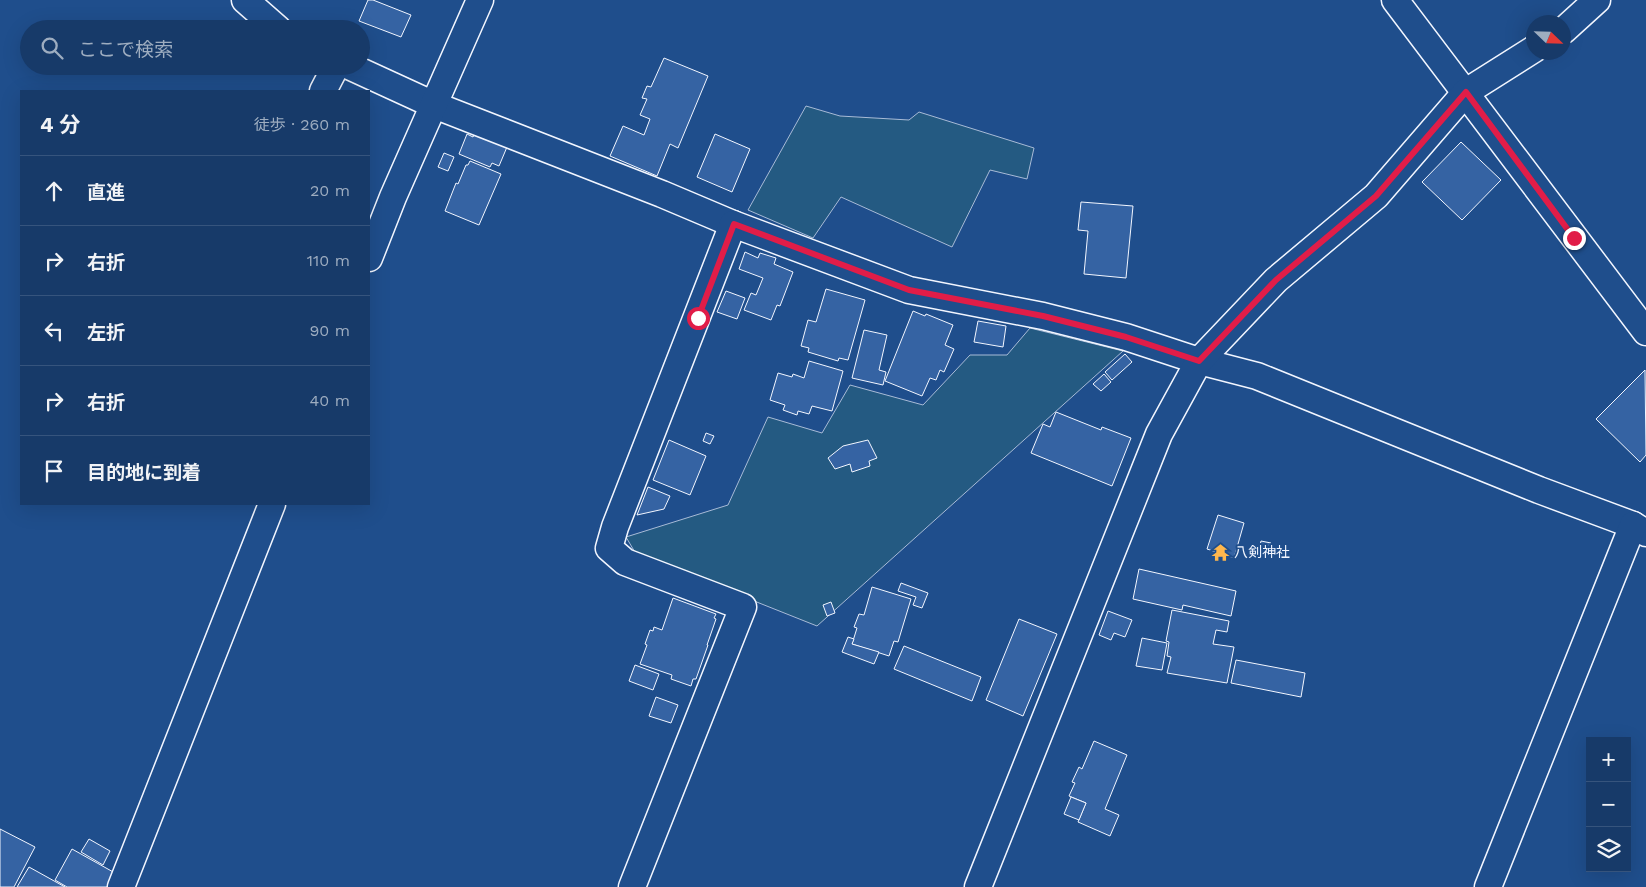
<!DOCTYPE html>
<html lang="ja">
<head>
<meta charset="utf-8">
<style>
	:root { --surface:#173a69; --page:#20416f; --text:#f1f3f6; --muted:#9eadc0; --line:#36547d }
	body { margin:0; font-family:"Work Sans","Noto Sans JP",sans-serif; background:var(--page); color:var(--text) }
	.controls { position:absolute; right:15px; bottom:15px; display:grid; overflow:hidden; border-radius:0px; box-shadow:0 5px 20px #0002 }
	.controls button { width:45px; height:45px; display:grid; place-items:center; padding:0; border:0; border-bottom:1px solid var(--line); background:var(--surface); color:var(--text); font:25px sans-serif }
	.compass { position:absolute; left:1526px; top:15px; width:45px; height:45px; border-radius:50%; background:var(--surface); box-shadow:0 5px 20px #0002; rotate:113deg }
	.stop { position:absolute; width:15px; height:15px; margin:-11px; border:4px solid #e11d48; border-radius:50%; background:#fff }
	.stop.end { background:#e11d48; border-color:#fff; box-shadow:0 1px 5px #0008 }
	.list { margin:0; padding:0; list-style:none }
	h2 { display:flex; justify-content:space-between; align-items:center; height:65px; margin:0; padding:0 20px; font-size:21px }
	h2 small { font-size:16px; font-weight:400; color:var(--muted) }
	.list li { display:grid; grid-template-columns:32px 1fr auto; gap:15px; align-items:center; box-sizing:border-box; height:70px; padding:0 20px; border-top:1px solid var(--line) }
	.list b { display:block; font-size:19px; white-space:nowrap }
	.list em { font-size:16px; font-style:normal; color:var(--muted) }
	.icon { flex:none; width:28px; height:28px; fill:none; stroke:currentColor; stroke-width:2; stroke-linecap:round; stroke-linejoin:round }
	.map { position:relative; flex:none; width:1646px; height:887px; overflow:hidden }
	.search { position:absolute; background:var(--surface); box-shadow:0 5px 20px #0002; left:20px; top:20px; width:350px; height:55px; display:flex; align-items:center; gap:12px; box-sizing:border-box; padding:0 18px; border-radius:28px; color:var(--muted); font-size:19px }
	.panel { position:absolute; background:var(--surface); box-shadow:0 5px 20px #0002; left:20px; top:90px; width:350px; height:415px; border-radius:0px }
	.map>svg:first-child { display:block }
	.green { fill:#245a82; stroke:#a8bbd7 }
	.building { fill:#3563a3; stroke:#f2f6ff }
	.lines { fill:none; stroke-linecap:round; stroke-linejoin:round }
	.minor-casing { stroke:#f2f6ff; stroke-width:29 }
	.minor { stroke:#1f4e8c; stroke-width:26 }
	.route { stroke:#e11d48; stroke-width:6 }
	.labels { text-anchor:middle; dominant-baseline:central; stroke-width:4; stroke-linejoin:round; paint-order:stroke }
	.poi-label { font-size:14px; fill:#f2f6ff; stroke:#1f4e8c; text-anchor:start }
</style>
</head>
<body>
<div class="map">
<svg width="1646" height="887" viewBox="0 0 1646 887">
	<rect width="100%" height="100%" fill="#1f4e8c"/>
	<g class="green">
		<path d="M 806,106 L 840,116 L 909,120 L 919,112 L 1034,148 L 1027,179 L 990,170 L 952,247 L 841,197 L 813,238 L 748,210 Z"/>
		<path d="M 1030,328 L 1123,351 L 817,626 L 636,554 L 626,537 L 728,505 L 768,417 L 822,433 L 850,385 L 923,405 L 970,355 L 1007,355 Z"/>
	</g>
	<g class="building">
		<path d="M 368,0 L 373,0 L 411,15 L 401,37 L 359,21 Z"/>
		<path d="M 664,58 L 708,76 L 678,148 L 670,144 L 657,176 L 610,156 L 623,126 L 644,135 L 650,119 L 640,115 L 647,99 L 642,98 L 647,86 L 651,87 Z"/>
		<path d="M 475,133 L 507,147 L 499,166 L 492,163 L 490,167 L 459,154 L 467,134 L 473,137 Z"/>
		<path d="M 715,134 L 750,149 L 732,192 L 697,177 Z"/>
		<path d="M 1461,142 L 1501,180 L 1462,220 L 1422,182 Z"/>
		<path d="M 444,153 L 454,157 L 448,171 L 438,167 Z"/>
		<path d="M 470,161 L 501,174 L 479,225 L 445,211 L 456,183 L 458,184 L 466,165 L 468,165 Z"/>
		<path d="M 1081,202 L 1133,206 L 1126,278 L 1084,274 L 1088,231 L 1078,230 Z"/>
		<path d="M 745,252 L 758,258 L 760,253 L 776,258 L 774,264 L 793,272 L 780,306 L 777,305 L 771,320 L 744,310 L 751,293 L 756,295 L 763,278 L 739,269 Z"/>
		<path d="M 826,289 L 865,300 L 848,360 L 839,358 L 838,361 L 808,352 L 809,348 L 801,346 L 808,320 L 816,322 Z"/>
		<path d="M 726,291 L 745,298 L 737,319 L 717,312 Z"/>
		<path d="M 913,311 L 925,316 L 926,314 L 953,325 L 945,345 L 954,349 L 944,372 L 940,370 L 936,380 L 930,378 L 922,396 L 885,381 Z"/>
		<path d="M 978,321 L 1006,326 L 1003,347 L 974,342 Z"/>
		<path d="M 864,330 L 887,335 L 879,370 L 886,372 L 883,385 L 852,378 Z"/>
		<path d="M 1125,354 L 1132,362 L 1112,380 L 1105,372 Z"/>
		<path d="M 809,361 L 843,371 L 832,411 L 812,406 L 809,414 L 798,411 L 797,415 L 783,410 L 785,405 L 770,400 L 778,373 L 792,377 L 793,374 L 804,378 Z"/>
		<path d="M 1645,370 L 1646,455 L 1640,462 L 1596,419 Z"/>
		<path d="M 1104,374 L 1111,382 L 1101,391 L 1093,384 Z"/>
		<path d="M 1056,412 L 1101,430 L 1102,427 L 1131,438 L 1112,486 L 1031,453 L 1043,424 L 1050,427 Z"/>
		<path d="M 706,433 L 714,436 L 710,444 L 703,441 Z"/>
		<path d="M 669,440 L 706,456 L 690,495 L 653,480 Z"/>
		<path d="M 868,440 L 877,458 L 869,461 L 870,466 L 852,472 L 850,464 L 835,469 L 828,458 L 843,446 Z"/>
		<path d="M 648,487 L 670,496 L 664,509 L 637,515 Z"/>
		<path d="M 1218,515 L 1244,523 L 1234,558 L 1207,549 Z"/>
		<path d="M 1261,541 L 1271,543 L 1270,552 L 1259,550 Z"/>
		<path d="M 1139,569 L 1236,591 L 1231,616 L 1183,605 L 1182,610 L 1133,599 Z"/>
		<path d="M 901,583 L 928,593 L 922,608 L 913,605 L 916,597 L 898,591 Z"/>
		<path d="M 872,587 L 911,599 L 898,642 L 894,641 L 889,656 L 852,644 L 857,628 L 854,627 L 859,614 L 864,615 Z"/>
		<path d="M 673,598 L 716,614 L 714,618 L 716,619 L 707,645 L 708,645 L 696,679 L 693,679 L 691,686 L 671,679 L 672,675 L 640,664 L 647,645 L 645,644 L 650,630 L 653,631 L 654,627 L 662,630 Z"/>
		<path d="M 831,602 L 835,613 L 827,616 L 823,605 Z"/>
		<path d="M 1172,610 L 1229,621 L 1227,632 L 1216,630 L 1213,644 L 1234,647 L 1227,683 L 1167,673 L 1171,657 L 1167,656 L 1169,642 L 1166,641 Z"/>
		<path d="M 1108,611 L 1132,620 L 1125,637 L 1114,633 L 1111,640 L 1099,635 Z"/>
		<path d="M 1019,619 L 1057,634 L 1023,716 L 986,700 Z"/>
		<path d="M 848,637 L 854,639 L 852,644 L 879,652 L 874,664 L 842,652 Z"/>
		<path d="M 1142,638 L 1167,643 L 1162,670 L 1136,666 Z"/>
		<path d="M 904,646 L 981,677 L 972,701 L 894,669 Z"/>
		<path d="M 1236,660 L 1305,673 L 1301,697 L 1231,683 Z"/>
		<path d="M 635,665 L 659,674 L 653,690 L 629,681 Z"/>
		<path d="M 656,697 L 678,705 L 671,723 L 649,716 Z"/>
		<path d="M 1094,741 L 1127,755 L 1105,809 L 1119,815 L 1110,836 L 1078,822 L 1086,803 L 1069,796 L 1075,783 L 1072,782 L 1079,767 L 1082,769 Z"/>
		<path d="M 1071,797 L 1086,803 L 1079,820 L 1064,814 Z"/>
		<path d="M 0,829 L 35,847 L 14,887 L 0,887 Z"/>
		<path d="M 89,839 L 110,851 L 103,865 L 81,852 Z"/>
		<path d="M 72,849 L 115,873 L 107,887 L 67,887 L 55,880 Z"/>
		<path d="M 29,867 L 65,887 L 17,887 Z"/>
	</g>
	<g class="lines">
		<defs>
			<g id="minor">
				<path d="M 245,0 L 278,29"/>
				<path d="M 1395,0 L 1646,332"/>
				<path d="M 1564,30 L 1597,0"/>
				<path d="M 349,66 L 434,105 L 662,194 L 733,224 L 909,290 L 1043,316 L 1126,337 L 1199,361 L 1257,376 L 1539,490 L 1633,525 L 1646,533"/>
				<path d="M 323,91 L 336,66"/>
				<path d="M 369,258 L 393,197 L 480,0"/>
				<path d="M 121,887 L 272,504"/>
				<path d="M 632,887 L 743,607 L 625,562 L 609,548 L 615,527 L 733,224"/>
				<path d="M 978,887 L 1159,434 L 1199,361 L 1276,280 L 1376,196 L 1466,92 L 1534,49"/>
				<path d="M 1488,887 L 1633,525"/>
			</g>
		</defs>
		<use href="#minor" class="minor-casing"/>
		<use href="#minor" class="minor"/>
	</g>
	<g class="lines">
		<path class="route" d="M 698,318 L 734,224 L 909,290 L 1043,316 L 1126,337 L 1199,361 L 1276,280 L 1376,196 L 1466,92 L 1574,238"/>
	</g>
	<defs>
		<symbol id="temple-bare" viewBox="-9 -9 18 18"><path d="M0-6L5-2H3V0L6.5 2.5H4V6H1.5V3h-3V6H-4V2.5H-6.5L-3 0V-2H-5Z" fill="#ffb74d" stroke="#1f4e8c" stroke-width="2.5" paint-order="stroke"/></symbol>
	</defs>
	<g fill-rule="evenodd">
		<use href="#temple-bare" x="1208" y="540" width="25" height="25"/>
	</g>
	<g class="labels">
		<g class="poi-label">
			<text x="1234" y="552">八剣神社</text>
		</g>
	</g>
</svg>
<div class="controls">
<button>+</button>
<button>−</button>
<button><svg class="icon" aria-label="layers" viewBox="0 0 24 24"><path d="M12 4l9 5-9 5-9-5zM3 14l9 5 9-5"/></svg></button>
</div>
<svg class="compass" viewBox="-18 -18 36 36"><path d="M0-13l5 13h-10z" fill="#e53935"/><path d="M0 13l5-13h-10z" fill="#9eadc0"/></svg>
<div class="stop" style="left:698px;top:318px"></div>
<div class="stop end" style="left:1574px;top:238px"></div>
<div class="search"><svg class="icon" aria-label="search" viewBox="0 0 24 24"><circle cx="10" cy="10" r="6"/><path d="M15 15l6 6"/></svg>ここで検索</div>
<section class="panel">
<h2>4 分<small>徒歩 · 260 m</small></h2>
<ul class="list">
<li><svg class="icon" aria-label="ahead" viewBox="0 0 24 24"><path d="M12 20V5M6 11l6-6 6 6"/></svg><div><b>直進</b></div><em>20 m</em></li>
<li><svg class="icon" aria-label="right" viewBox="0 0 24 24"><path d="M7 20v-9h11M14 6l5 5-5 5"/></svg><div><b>右折</b></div><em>110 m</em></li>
<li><svg class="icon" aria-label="left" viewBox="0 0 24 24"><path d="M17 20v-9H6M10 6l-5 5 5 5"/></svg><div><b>左折</b></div><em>90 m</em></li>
<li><svg class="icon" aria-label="right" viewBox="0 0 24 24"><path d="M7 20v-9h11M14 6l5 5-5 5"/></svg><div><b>右折</b></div><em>40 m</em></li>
<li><svg class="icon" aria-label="arrive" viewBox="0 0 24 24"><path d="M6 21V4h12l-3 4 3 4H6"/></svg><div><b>目的地に到着</b></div></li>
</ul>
</section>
</div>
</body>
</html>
